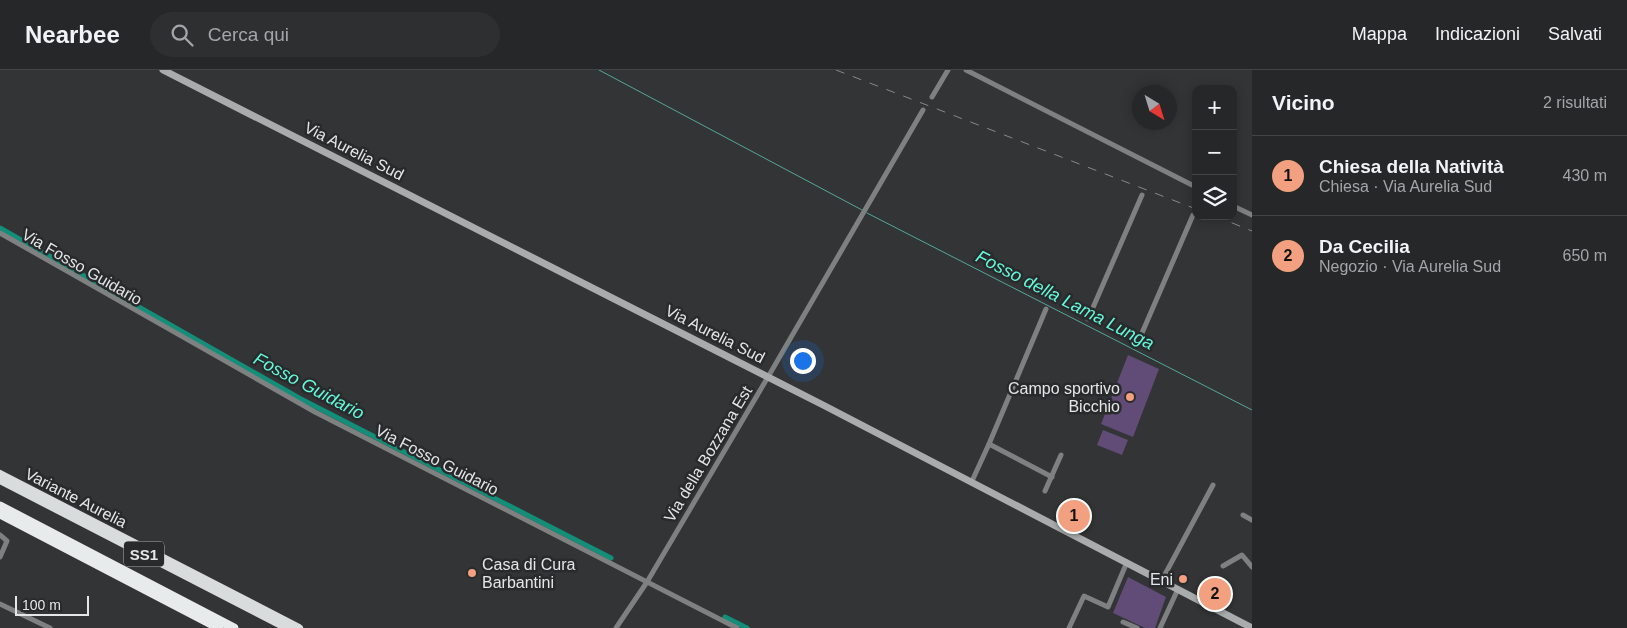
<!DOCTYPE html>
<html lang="it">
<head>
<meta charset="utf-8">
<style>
	:root { --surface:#262728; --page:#2e2f30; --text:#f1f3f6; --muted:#a4a5a8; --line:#424445; --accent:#f2a07f }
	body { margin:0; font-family:Helvetica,sans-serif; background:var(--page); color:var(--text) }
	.controls { position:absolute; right:15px; top:15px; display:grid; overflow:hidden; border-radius:10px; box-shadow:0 2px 12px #0003 }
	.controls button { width:45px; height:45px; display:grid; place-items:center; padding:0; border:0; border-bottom:1px solid var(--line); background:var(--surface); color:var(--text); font:25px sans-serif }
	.compass { position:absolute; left:1132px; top:15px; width:45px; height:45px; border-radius:50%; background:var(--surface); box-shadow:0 2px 12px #0003; rotate:142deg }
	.scale { position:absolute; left:15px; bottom:12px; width:74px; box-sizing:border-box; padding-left:5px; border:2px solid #e4e6e7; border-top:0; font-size:14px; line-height:18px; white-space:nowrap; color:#e4e6e7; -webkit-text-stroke:4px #282a2c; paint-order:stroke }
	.you { position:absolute; left:802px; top:290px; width:18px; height:18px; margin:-12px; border:4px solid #fff; border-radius:50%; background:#1a73e8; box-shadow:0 0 0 8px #1a73e833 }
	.badge { display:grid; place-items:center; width:32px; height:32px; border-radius:50%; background:var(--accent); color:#111; font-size:16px; font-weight:700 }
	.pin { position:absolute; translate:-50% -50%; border:2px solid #fff; box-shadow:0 1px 5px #0006 }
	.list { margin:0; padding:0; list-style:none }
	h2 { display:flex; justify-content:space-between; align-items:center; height:65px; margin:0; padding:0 20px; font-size:21px }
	h2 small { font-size:16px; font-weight:400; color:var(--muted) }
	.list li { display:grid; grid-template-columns:32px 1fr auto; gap:15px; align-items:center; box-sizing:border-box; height:80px; padding:0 20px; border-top:1px solid var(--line) }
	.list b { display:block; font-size:19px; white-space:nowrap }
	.list p { margin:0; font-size:16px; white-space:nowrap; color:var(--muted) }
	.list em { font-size:16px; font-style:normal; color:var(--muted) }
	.icon { flex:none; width:28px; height:28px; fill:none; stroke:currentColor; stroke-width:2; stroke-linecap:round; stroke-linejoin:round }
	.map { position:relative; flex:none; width:1252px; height:558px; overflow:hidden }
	header { display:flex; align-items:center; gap:30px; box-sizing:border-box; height:70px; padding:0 25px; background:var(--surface); border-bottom:1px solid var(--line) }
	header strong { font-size:24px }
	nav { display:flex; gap:28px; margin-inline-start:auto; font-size:18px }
	.search { width:350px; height:45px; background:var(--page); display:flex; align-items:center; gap:12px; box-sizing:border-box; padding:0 18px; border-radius:28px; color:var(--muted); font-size:19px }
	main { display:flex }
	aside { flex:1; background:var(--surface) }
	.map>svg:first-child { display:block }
	.green { fill:#614b77 }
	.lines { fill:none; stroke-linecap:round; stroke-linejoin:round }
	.stream { stroke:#52a89a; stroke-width:1 }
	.canal { stroke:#138e79; stroke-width:5 }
	.minor { stroke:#7f8181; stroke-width:5 }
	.secondary { stroke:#a9acac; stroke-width:7 }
	.trunk { stroke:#d8dcdd; stroke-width:8 }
	.motorway { stroke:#e7ebec; stroke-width:9 }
	.rail { stroke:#86888a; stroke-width:1; stroke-dasharray:9 9; stroke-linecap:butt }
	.poi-dot { fill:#f2a07f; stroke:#282a2c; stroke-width:2 }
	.labels { text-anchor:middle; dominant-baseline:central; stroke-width:5; stroke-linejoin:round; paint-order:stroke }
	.shield { fill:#282a2c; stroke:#acaeaf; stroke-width:1 }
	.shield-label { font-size:15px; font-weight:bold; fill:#e4e6e7 }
	.street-label { font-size:16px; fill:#e4e6e7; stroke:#282a2c }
	.poi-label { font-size:16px; fill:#e4e6e7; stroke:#282a2c; text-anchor:end }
	.water-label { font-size:18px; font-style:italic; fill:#64f8da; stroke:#282a2c }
</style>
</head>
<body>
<header>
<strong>Nearbee</strong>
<div class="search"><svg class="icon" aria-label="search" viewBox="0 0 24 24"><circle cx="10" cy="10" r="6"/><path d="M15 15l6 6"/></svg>Cerca qui</div>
<nav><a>Mappa</a><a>Indicazioni</a><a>Salvati</a></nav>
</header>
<main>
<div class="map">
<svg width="1252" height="558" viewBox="0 0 1252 558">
	<rect width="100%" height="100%" fill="#323436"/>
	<g class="green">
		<path d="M 1128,285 L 1159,299 L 1133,367 L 1101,354 Z"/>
		<path d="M 1103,360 L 1128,370 L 1122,385 L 1097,375 Z"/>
		<path d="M 1128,507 L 1166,527 L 1155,558 L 1145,558 L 1113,543 Z"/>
	</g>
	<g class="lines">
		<g class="stream">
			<path d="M 599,0 L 862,140"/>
			<path d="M 867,143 L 1252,340"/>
		</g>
		<g class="canal">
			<path d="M 0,158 L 299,328 L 611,488"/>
			<path d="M 725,547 L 747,558"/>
		</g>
		<g class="minor">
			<path d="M 966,0 L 1196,117"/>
			<path d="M 932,27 L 948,0"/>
			<path d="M 1233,136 L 1252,145"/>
			<path d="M 0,163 L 315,342 L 737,558"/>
			<path d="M 1088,249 L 1142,125"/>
			<path d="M 1142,263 L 1193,145"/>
			<path d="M 989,374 L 1046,239"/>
			<path d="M 972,411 L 989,374 L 1052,407"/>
			<path d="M 1045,421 L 1061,385"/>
			<path d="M 1243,445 L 1252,450"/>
			<path d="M 0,465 L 7,471 L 0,487"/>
			<path d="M 1223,496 L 1242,485 L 1252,497"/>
			<path d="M 1162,510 L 1213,415"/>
			<path d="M 0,534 L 50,558"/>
			<path d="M 1123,552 L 1137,558"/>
			<path d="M 616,558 L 647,512 L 768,307 L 923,40"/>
			<path d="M 1069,558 L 1084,526 L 1108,537 L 1127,492"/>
			<path d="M 1160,558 L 1178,519"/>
		</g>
		<path class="secondary" d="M 163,0 L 825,336 L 1252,558"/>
		<g class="trunk">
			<path d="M 0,404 L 299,558"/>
			<path d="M 0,410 L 287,558"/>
		</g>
		<g class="motorway">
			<path d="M 0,436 L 234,558"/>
			<path d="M 0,444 L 219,558"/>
		</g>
		<g class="rail">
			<path d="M 836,0 L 1196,139"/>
			<path d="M 1215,146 L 1252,161"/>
		</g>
	</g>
	<g class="poi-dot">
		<circle cx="1130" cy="327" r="5"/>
		<circle cx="472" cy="503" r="5"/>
		<circle cx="1183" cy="509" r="5"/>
	</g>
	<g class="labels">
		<rect class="shield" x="124" y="471.5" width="40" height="25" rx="4"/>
		<g class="shield-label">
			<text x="144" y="484">SS1</text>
		</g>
		<g class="street-label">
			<text transform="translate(354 81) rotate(27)">Via Aurelia Sud</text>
			<text transform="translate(82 197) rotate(30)">Via Fosso Guidario</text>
			<text transform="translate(715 264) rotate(27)">Via Aurelia Sud</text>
			<text transform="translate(708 384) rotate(-59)">Via della Bozzana Est</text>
			<text transform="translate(437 390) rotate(27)">Via Fosso Guidario</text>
			<text transform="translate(76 428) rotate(27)">Variante Aurelia</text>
		</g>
		<g class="poi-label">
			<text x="1120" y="318">Campo sportivo<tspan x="1120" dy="18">Bicchio</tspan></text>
			<text x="482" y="494" text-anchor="start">Casa di Cura<tspan x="482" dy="18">Barbantini</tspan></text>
			<text x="1173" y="509">Eni</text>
		</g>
		<g class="water-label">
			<text transform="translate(1065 230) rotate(27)">Fosso della Lama Lunga</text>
			<text transform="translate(309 316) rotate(28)">Fosso Guidario</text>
		</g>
	</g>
</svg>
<div class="controls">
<button>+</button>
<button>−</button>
<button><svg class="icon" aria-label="layers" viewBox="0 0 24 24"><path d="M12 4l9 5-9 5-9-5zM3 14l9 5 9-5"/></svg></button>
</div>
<svg class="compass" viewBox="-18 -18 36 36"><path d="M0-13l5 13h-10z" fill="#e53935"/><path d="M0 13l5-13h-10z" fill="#a4a5a8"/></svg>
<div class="scale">100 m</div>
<div class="you"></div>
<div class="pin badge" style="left:1074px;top:446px">1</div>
<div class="pin badge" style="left:1215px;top:524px">2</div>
</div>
<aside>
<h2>Vicino<small>2 risultati</small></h2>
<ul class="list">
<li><span class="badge">1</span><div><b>Chiesa della Natività</b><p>Chiesa · Via Aurelia Sud</p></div><em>430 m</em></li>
<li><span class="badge">2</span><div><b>Da Cecilia</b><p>Negozio · Via Aurelia Sud</p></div><em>650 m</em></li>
</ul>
</aside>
</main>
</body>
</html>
